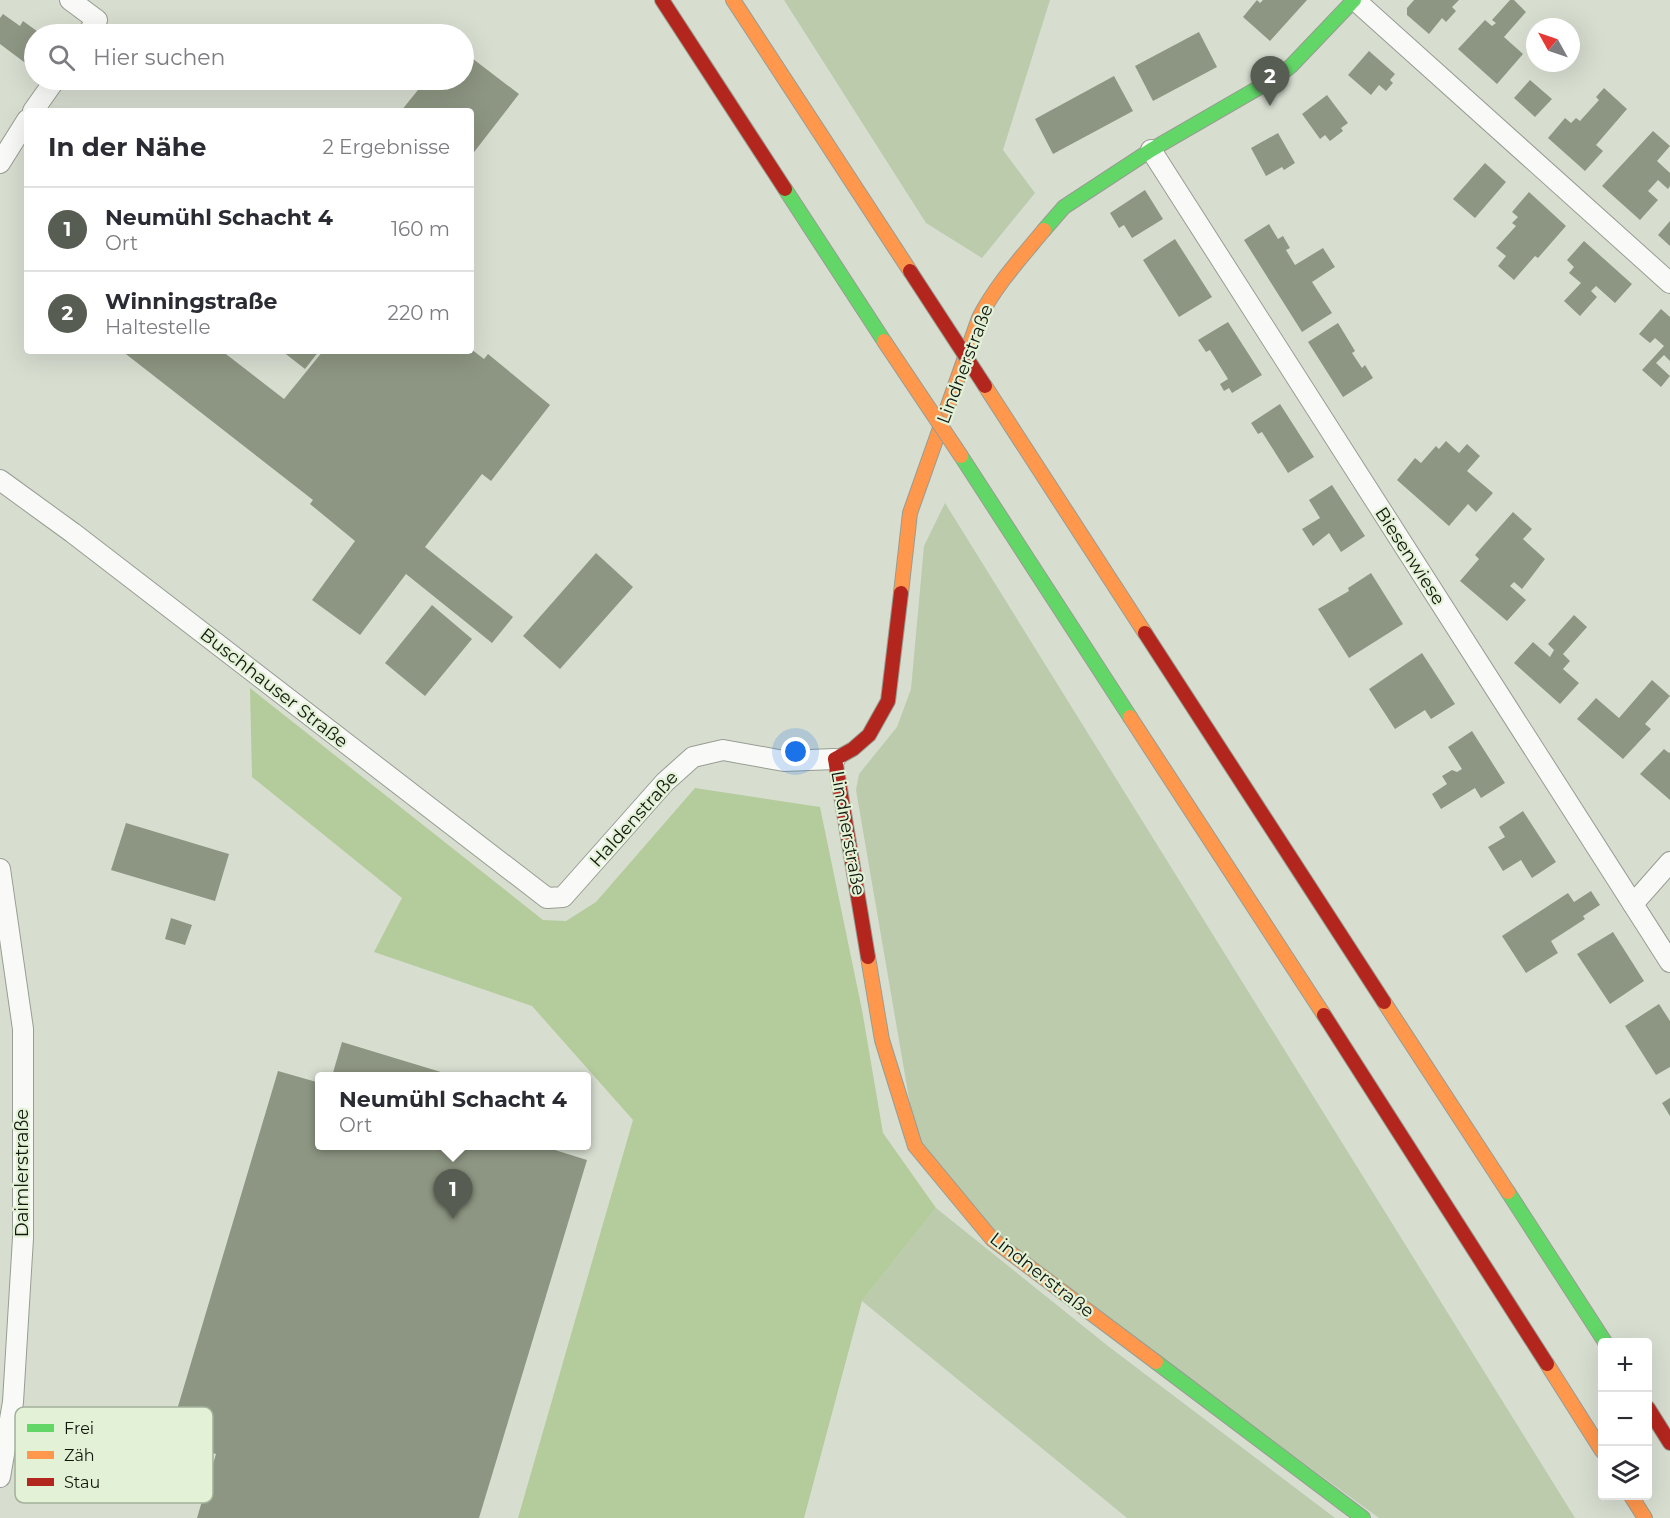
<!DOCTYPE html>
<html lang="de">
<head>
<meta charset="utf-8">
<style>
	:root { --surface:#fff; --page:#f7f7f7; --text:#2b2b33; --muted:#7c7c81; --line:#e1e1e2; --accent:#575d52 }
	body { margin:0; font-family:Montserrat,sans-serif; background:var(--page); color:var(--text) }
	.controls { position:absolute; right:18px; bottom:18px; display:grid; overflow:hidden; border-radius:6px; box-shadow:0 6px 24px #0002 }
	.controls button { width:54px; height:54px; display:grid; place-items:center; padding:0; border:0; border-bottom:2px solid var(--line); background:var(--surface); color:var(--text); font:30px sans-serif }
	.compass { position:absolute; left:1526px; top:18px; width:54px; height:54px; border-radius:50%; background:var(--surface); box-shadow:0 6px 24px #0002; rotate:310deg }
	.you { position:absolute; left:796px; top:752px; width:21px; height:21px; margin:-15px; border:4px solid #fff; border-radius:50%; background:#1a73e8; box-shadow:0 0 0 9px #1a73e833 }
	.badge { display:grid; place-items:center; width:39px; height:39px; border-radius:50%; background:var(--accent); color:#fff; font-size:20px; font-weight:700 }
	.pin { position:absolute; translate:-50% -50px; filter:drop-shadow(0 2px 3px #0008) }
	.pin::after { content:''; position:absolute; top:32px; width:21px; height:18px; background:inherit; clip-path:polygon(0 0,100% 0,50% 100%) }
	.popup { position:absolute; left:315px; top:1072px; width:276px; height:78px; box-sizing:border-box; display:grid; place-content:center; border-radius:6px; background:var(--surface); filter:drop-shadow(0 2px 4px #0005); font-size:20px; white-space:nowrap; color:var(--muted) }
	.popup b { font-size:22px; color:var(--text) }
	.popup::after { content:''; position:absolute; left:50%; top:100%; margin-left:-12px; border:12px solid transparent; border-top-color:var(--surface) }
	.list { margin:0; padding:0; list-style:none }
	h2 { display:flex; justify-content:space-between; align-items:center; height:78px; margin:0; padding:0 24px; font-size:26px }
	h2 small { font-size:20px; font-weight:400; color:var(--muted) }
	.list li { display:grid; grid-template-columns:39px 1fr auto; gap:18px; align-items:center; box-sizing:border-box; height:84px; padding:0 24px; border-top:2px solid var(--line) }
	.list b { display:block; font-size:22px; white-space:nowrap }
	.list p { margin:0; font-size:20px; white-space:nowrap; color:var(--muted) }
	.list em { font-size:20px; font-style:normal; color:var(--muted) }
	.icon { flex:none; width:33px; height:33px; fill:none; stroke:currentColor; stroke-width:2; stroke-linecap:round; stroke-linejoin:round }
	.map { position:relative; flex:none; width:1670px; height:1518px; overflow:hidden }
	.search { position:absolute; background:var(--surface); box-shadow:0 6px 24px #0002; left:24px; top:24px; width:450px; height:66px; display:flex; align-items:center; gap:15px; box-sizing:border-box; padding:0 21px; border-radius:33px; color:var(--muted); font-size:22px }
	.panel { position:absolute; background:var(--surface); box-shadow:0 6px 24px #0002; left:24px; top:108px; width:450px; height:246px; border-radius:6px }
	.map>svg:first-child { display:block }
	.green { fill:#bbcbac }
	.forest { fill:#b4cb9c }
	.building { fill:#8d9682 }
	.lines { fill:none; stroke-linecap:round; stroke-linejoin:round }
	.street-casing { stroke:#979d92; stroke-width:22 }
	.fast-casing { stroke:#979d92; stroke-width:16 }
	.slow-casing { stroke:#979d92; stroke-width:16 }
	.jam-casing { stroke:#979d92; stroke-width:16 }
	.street { stroke:#f9faf8; stroke-width:20 }
	.fast { stroke:#63d668; stroke-width:14 }
	.slow { stroke:#ff974d; stroke-width:14 }
	.jam { stroke:#b3261e; stroke-width:14 }
	.slow-bridge-casing { stroke:#979d92; stroke-width:16; stroke-linecap:butt }
	.jam-bridge-casing { stroke:#979d92; stroke-width:16; stroke-linecap:butt }
	.slow-bridge { stroke:#ff974d; stroke-width:14 }
	.jam-bridge { stroke:#b3261e; stroke-width:14 }
	.labels { text-anchor:middle; dominant-baseline:central; stroke-width:4.5; stroke-linejoin:round; paint-order:stroke }
	.street-label { font-size:18px; fill:#12170e; stroke:#e3f1d6 }
	.key { fill:#e3f1d6; stroke:#a4b09a; stroke-width:1.5 }
	.key-label { font-size:16px; fill:#12170e }
</style>
</head>
<body>
<div class="map">
<svg width="1670" height="1518" viewBox="0 0 1670 1518">
	<rect width="100%" height="100%" fill="#d7ded0"/>
	<g class="green">
		<path d="M 784,0 L 1050,0 L 1003,150 L 1035,193 L 982,258 L 926,223 Z"/>
		<path d="M 945,503 L 1575,1518 L 1379,1518 L 994,1237 L 917,1145 L 856,790 L 859,774 L 897,727 L 911,689 L 924,546 Z"/>
		<path d="M 936,1208 L 1108,1346 L 1335,1518 L 1127,1518 L 862,1301 Z"/>
	</g>
	<path class="forest" d="M 250,688 L 543,920 L 566,921 L 596,902 L 695,788 L 820,807 L 862,1010 L 883,1133 L 936,1208 L 862,1301 L 804,1518 L 518,1518 L 633,1120 L 532,1006 L 374,952 L 402,898 L 252,777 Z"/>
	<g class="building">
		<path d="M 1257,0 L 1260,3 L 1263,0 L 1307,0 L 1270,41 L 1243,17 Z"/>
		<path d="M 1414,0 L 1459,0 L 1452,7 L 1456,11 L 1446,22 L 1442,18 L 1429,34 L 1407,15 L 1407,8 Z"/>
		<path d="M 1510,0 L 1514,0 L 1526,12 L 1504,37 L 1523,54 L 1497,84 L 1458,49 L 1485,20 L 1492,26 L 1496,23 L 1492,20 Z"/>
		<path d="M 3,14 L 20,26 L 23,21 L 41,34 L 34,34 L 34,55 L 28,65 L 0,44 L 0,18 Z"/>
		<path d="M 1199,32 L 1217,67 L 1153,101 L 1135,66 Z"/>
		<path d="M 1369,51 L 1395,74 L 1390,80 L 1393,83 L 1386,91 L 1379,85 L 1371,95 L 1348,75 Z"/>
		<path d="M 464,52 L 519,94 L 471,156 L 471,111 L 401,111 L 426,80 L 464,80 Z"/>
		<path d="M 1114,76 L 1133,111 L 1053,154 L 1035,119 Z"/>
		<path d="M 1530,80 L 1552,99 L 1535,117 L 1514,98 Z"/>
		<path d="M 1604,88 L 1627,109 L 1596,145 L 1603,151 L 1585,171 L 1548,138 L 1565,118 L 1571,123 L 1576,118 L 1580,121 L 1599,100 L 1596,97 Z"/>
		<path d="M 1327,95 L 1348,123 L 1341,128 L 1343,131 L 1330,141 L 1325,135 L 1320,139 L 1302,114 Z"/>
		<path d="M 1653,131 L 1670,146 L 1657,161 L 1670,173 L 1670,186 L 1668,189 L 1658,180 L 1648,191 L 1658,200 L 1640,220 L 1602,186 Z"/>
		<path d="M 1278,133 L 1295,163 L 1284,170 L 1282,167 L 1266,176 L 1251,148 Z"/>
		<path d="M 1485,163 L 1506,182 L 1475,218 L 1453,199 Z"/>
		<path d="M 1145,190 L 1163,219 L 1132,238 L 1124,225 L 1119,228 L 1110,213 Z"/>
		<path d="M 1529,192 L 1566,226 L 1538,258 L 1535,256 L 1514,280 L 1498,266 L 1506,256 L 1496,248 L 1516,226 L 1512,223 L 1518,217 L 1512,212 Z"/>
		<path d="M 1670,221 L 1670,246 L 1658,235 Z"/>
		<path d="M 1269,224 L 1278,239 L 1283,236 L 1290,248 L 1286,250 L 1295,265 L 1323,248 L 1335,267 L 1312,282 L 1332,313 L 1302,332 L 1244,240 Z"/>
		<path d="M 1175,239 L 1212,297 L 1179,317 L 1143,260 Z"/>
		<path d="M 1584,241 L 1632,284 L 1615,303 L 1596,286 L 1591,291 L 1597,297 L 1580,316 L 1564,301 L 1581,283 L 1569,273 L 1574,267 L 1567,260 Z"/>
		<path d="M 1661,309 L 1670,317 L 1670,361 L 1664,355 L 1656,363 L 1670,376 L 1661,387 L 1642,370 L 1664,346 L 1655,338 L 1650,343 L 1639,334 Z"/>
		<path d="M 1228,322 L 1262,375 L 1232,393 L 1229,388 L 1224,391 L 1220,384 L 1228,379 L 1210,350 L 1206,352 L 1198,340 Z"/>
		<path d="M 1338,323 L 1355,351 L 1352,353 L 1362,368 L 1365,365 L 1373,378 L 1343,397 L 1308,342 Z"/>
		<path d="M 471,349 L 484,359 L 488,354 L 550,405 L 491,481 L 482,474 L 425,547 L 513,617 L 492,643 L 406,574 L 360,635 L 312,600 L 355,541 L 310,504 L 313,500 L 122,351 L 222,351 L 284,399 L 323,351 L 471,351 Z"/>
		<path d="M 282,351 L 319,351 L 305,369 Z"/>
		<path d="M 1280,404 L 1314,457 L 1288,473 L 1262,432 L 1258,434 L 1251,423 Z"/>
		<path d="M 1446,441 L 1459,453 L 1467,444 L 1480,456 L 1467,471 L 1493,493 L 1476,512 L 1468,504 L 1449,526 L 1397,480 L 1415,458 L 1421,463 L 1436,446 L 1439,449 Z"/>
		<path d="M 1332,485 L 1365,536 L 1341,552 L 1329,533 L 1313,546 L 1302,529 L 1320,518 L 1309,500 Z"/>
		<path d="M 1513,512 L 1532,529 L 1523,539 L 1545,559 L 1522,589 L 1514,582 L 1510,586 L 1526,600 L 1507,621 L 1460,581 L 1479,559 L 1475,555 Z"/>
		<path d="M 596,553 L 633,587 L 560,669 L 523,636 Z"/>
		<path d="M 1371,573 L 1403,624 L 1349,658 L 1318,609 L 1349,591 L 1348,588 Z"/>
		<path d="M 432,605 L 472,639 L 425,696 L 385,663 Z"/>
		<path d="M 1574,615 L 1587,627 L 1563,654 L 1570,661 L 1563,669 L 1579,683 L 1560,704 L 1514,663 L 1533,642 L 1550,657 L 1554,650 L 1548,644 Z"/>
		<path d="M 1422,653 L 1455,704 L 1431,719 L 1425,710 L 1395,729 L 1369,689 Z"/>
		<path d="M 1652,680 L 1670,696 L 1645,724 L 1651,729 L 1623,759 L 1577,719 L 1596,698 L 1619,718 Z"/>
		<path d="M 1472,731 L 1505,783 L 1481,798 L 1475,788 L 1441,809 L 1432,794 L 1447,784 L 1442,776 L 1452,770 L 1457,772 L 1462,769 L 1448,747 Z"/>
		<path d="M 1664,749 L 1669,753 L 1670,752 L 1670,800 L 1640,774 Z"/>
		<path d="M 1523,811 L 1556,862 L 1532,878 L 1521,860 L 1503,871 L 1488,847 L 1505,837 L 1499,827 Z"/>
		<path d="M 126,823 L 229,854 L 215,901 L 111,870 Z"/>
		<path d="M 1591,891 L 1600,905 L 1583,916 L 1585,919 L 1551,941 L 1558,953 L 1526,973 L 1502,936 L 1568,893 L 1574,902 Z"/>
		<path d="M 171,918 L 192,925 L 185,945 L 165,939 Z"/>
		<path d="M 1613,932 L 1644,981 L 1610,1004 L 1577,954 Z"/>
		<path d="M 1659,1004 L 1670,1021 L 1670,1067 L 1656,1075 L 1625,1026 Z"/>
		<path d="M 342,1042 L 454,1076 L 332,1076 Z"/>
		<path d="M 278,1071 L 320,1083 L 320,1146 L 542,1146 L 587,1160 L 479,1518 L 197,1518 L 216,1454 L 168,1440 Z"/>
		<path d="M 1670,1098 L 1670,1116 L 1662,1103 Z"/>
	</g>
	<g class="lines">
		<defs>
			<g id="street">
				<path d="M 70,0 L 97,20 L 87,34"/>
				<path d="M 1355,0 L 1670,283"/>
				<path d="M 33,111 L 55,80"/>
				<path d="M 1151,150 L 1670,962"/>
				<path d="M 0,163 L 27,120"/>
				<path d="M 0,480 L 73,533 L 547,898 L 563,897 L 665,782 L 693,757 L 723,750 L 784,761 L 835,759"/>
				<path d="M 0,869 L 23,1029 L 23,1238 L 13,1402 L 0,1477"/>
				<path d="M 1633,904 L 1670,862"/>
			</g>
			<g id="fast">
				<path d="M 785,189 L 884,341"/>
				<path d="M 1044,230 L 1064,207 L 1151,150 L 1277,77 L 1291,66 L 1354,0"/>
				<path d="M 961,456 L 1130,717"/>
				<path d="M 1508,1192 L 1605,1342"/>
				<path d="M 1156,1362 L 1363,1518"/>
			</g>
			<g id="slow">
				<path d="M 733,0 L 910,271"/>
				<path d="M 985,386 L 1145,633"/>
				<path d="M 901,593 L 910,513 L 979,318 C 996,285 1020,259 1044,230"/>
				<path d="M 1130,717 L 1324,1015"/>
				<path d="M 868,957 L 882,1040 L 915,1146 L 992,1239 L 1156,1362"/>
				<path d="M 1384,1002 L 1508,1192"/>
				<path d="M 1547,1364 L 1602,1451"/>
				<path d="M 1631,1496 L 1645,1518"/>
			</g>
			<g id="jam">
				<path d="M 662,0 L 785,189"/>
				<path d="M 1145,633 L 1384,1002"/>
				<path d="M 868,957 L 835,759 L 853,749 L 869,735 L 888,701 L 901,593"/>
				<path d="M 1324,1015 L 1547,1364"/>
				<path d="M 1648,1408 L 1670,1443"/>
			</g>
		</defs>
		<use href="#street" class="street-casing"/>
		<use href="#fast" class="fast-casing"/>
		<use href="#slow" class="slow-casing"/>
		<use href="#jam" class="jam-casing"/>
		<use href="#street" class="street"/>
		<use href="#fast" class="fast"/>
		<use href="#slow" class="slow"/>
		<use href="#jam" class="jam"/>
		<defs>
			<path id="slow-bridge" d="M 884,341 L 961,456"/>
			<path id="jam-bridge" d="M 910,271 L 985,386"/>
		</defs>
		<use href="#slow-bridge" class="slow-bridge-casing"/>
		<use href="#jam-bridge" class="jam-bridge-casing"/>
		<use href="#slow-bridge" class="slow-bridge"/>
		<use href="#jam-bridge" class="jam-bridge"/>
	</g>
	<g class="labels">
		<g class="street-label">
			<text transform="translate(965 364) rotate(-69)">Lindnerstraße</text>
			<text transform="translate(1410 556) rotate(57)">Biesenwiese</text>
			<text transform="translate(274 688) rotate(38)">Buschhauser Straße</text>
			<text transform="translate(634 819) rotate(-48)">Haldenstraße</text>
			<text transform="translate(848 833) rotate(80)">Lindnerstraße</text>
			<text transform="translate(22 1173) rotate(-90)">Daimlerstraße</text>
			<text transform="translate(1042 1275) rotate(38)">Lindnerstraße</text>
		</g>
	</g>
	<rect x="15" y="1407" width="198" height="96" rx="9" class="key"/>
	<rect x="27" y="1424" width="27" height="8" fill="#63d668"/>
	<rect x="27" y="1451" width="27" height="8" fill="#ff974d"/>
	<rect x="27" y="1478" width="27" height="8" fill="#b3261e"/>
	<g class="key-label">
		<text x="64" y="1434">Frei</text>
		<text x="64" y="1461">Zäh</text>
		<text x="64" y="1488">Stau</text>
	</g>
</svg>
<div class="controls">
<button>+</button>
<button>−</button>
<button><svg class="icon" aria-label="layers" viewBox="0 0 24 24"><path d="M12 4l9 5-9 5-9-5zM3 14l9 5 9-5"/></svg></button>
</div>
<svg class="compass" viewBox="-18 -18 36 36"><path d="M0-13l5 13h-10z" fill="#e53935"/><path d="M0 13l5-13h-10z" fill="#7c7c81"/></svg>
<div class="you"></div>
<div class="pin badge" style="left:453px;top:1219px">1</div>
<div class="popup"><b>Neumühl Schacht 4</b>Ort</div>
<div class="pin badge" style="left:1270px;top:106px">2</div>
<div class="search"><svg class="icon" aria-label="search" viewBox="0 0 24 24"><circle cx="10" cy="10" r="6"/><path d="M15 15l6 6"/></svg>Hier suchen</div>
<section class="panel">
<h2>In der Nähe<small>2 Ergebnisse</small></h2>
<ul class="list">
<li><span class="badge">1</span><div><b>Neumühl Schacht 4</b><p>Ort</p></div><em>160 m</em></li>
<li><span class="badge">2</span><div><b>Winningstraße</b><p>Haltestelle</p></div><em>220 m</em></li>
</ul>
</section>
</div>
</body>
</html>
